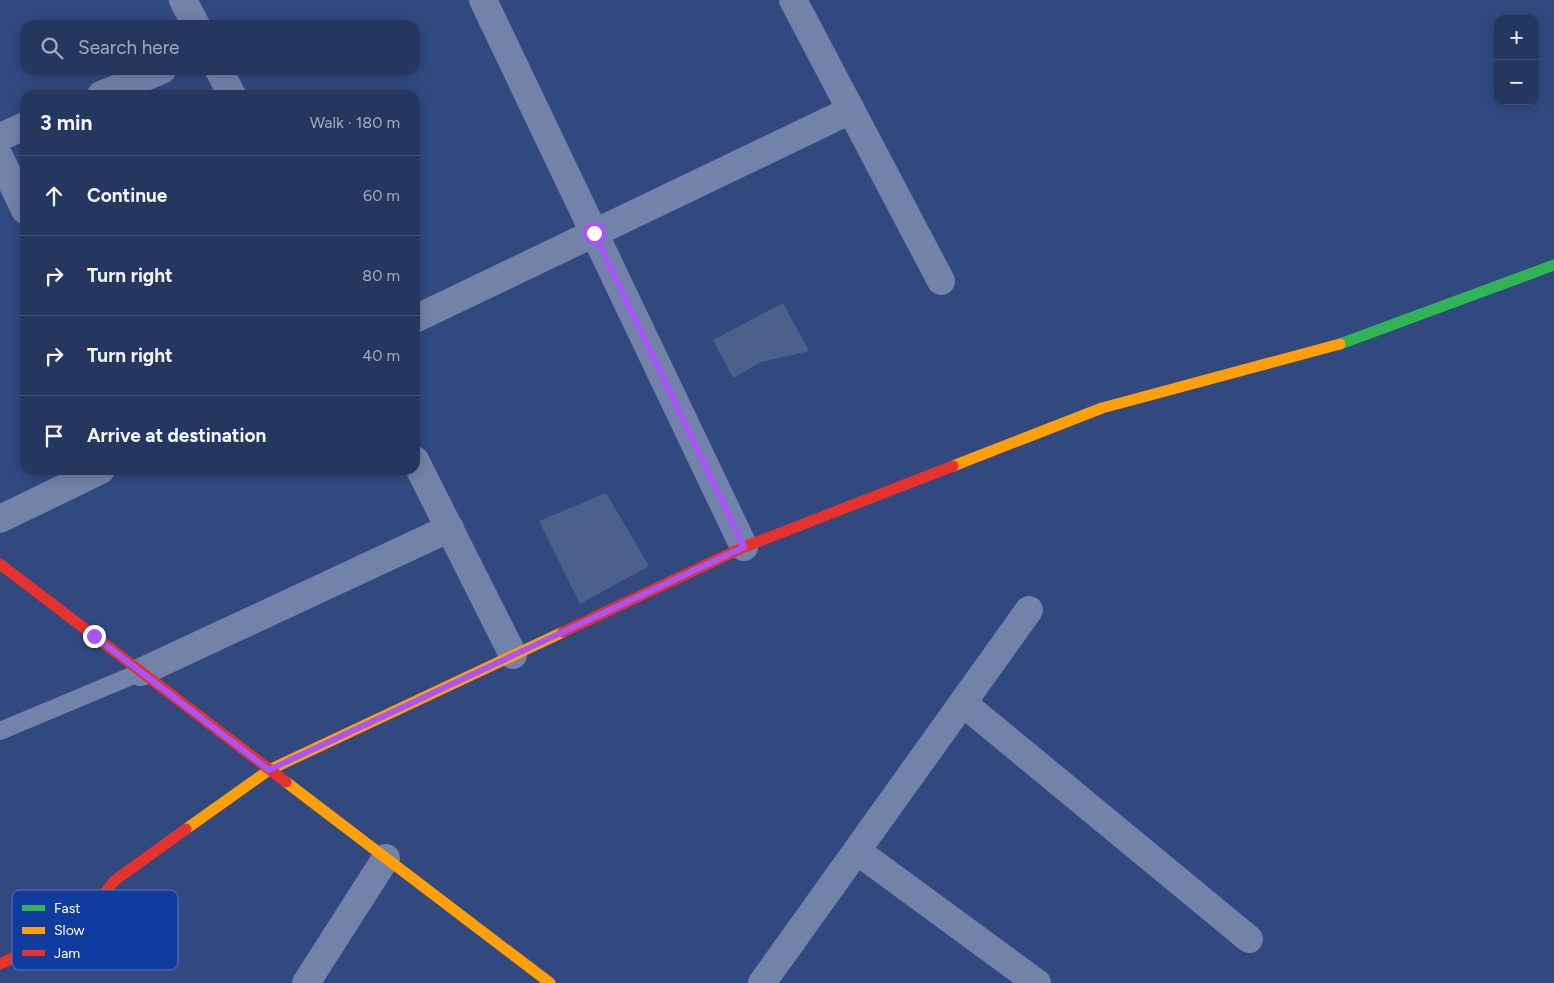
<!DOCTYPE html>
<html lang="en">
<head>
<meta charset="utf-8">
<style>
	:root { --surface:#25375f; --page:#314268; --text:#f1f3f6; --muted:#a3acbd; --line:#425174 }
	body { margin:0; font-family:Figtree,sans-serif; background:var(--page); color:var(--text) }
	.controls { position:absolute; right:15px; top:15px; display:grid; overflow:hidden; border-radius:10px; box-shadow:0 2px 12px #0003 }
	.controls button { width:45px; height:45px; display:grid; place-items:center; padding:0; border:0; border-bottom:1px solid var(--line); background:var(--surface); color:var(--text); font:25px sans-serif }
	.stop { position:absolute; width:15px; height:15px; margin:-11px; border:4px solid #a855f7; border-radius:50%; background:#fff }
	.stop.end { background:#a855f7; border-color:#fff; box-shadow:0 1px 5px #0008 }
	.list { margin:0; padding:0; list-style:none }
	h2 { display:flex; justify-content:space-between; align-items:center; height:65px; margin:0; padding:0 20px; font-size:21px }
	h2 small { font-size:16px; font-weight:400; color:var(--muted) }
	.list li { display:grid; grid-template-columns:32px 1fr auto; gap:15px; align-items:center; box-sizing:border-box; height:80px; padding:0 20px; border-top:1px solid var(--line) }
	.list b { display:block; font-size:19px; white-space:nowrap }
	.list em { font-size:16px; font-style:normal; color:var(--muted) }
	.icon { flex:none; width:28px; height:28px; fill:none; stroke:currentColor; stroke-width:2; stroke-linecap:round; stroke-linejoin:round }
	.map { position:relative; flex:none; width:1554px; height:983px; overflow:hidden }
	.search { position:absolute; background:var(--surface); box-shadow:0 2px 12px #0003; left:20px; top:20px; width:400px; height:55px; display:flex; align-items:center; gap:12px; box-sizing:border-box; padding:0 18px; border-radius:15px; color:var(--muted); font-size:19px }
	.panel { position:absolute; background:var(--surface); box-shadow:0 2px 12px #0003; left:20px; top:90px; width:400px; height:385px; border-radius:15px }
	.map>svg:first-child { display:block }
	.building { fill:#4c608c }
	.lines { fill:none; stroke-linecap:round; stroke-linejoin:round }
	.lane { stroke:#7282a8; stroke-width:18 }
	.street { stroke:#7282a8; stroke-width:28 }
	.fast { stroke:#30b455; stroke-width:11 }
	.slow { stroke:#ff9f0a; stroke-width:11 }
	.jam { stroke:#e5322d; stroke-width:11 }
	.route { stroke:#a855f7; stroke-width:6 }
	.key { fill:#113c9f; stroke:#5876bc; stroke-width:1 }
	.key-label { font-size:14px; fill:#fff }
</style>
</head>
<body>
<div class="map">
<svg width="1554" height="983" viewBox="0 0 1554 983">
	<rect width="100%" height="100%" fill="#31497f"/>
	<g class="building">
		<path d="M 783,303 L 809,351 L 761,362 L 733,378 L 713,340 Z"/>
		<path d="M 606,493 L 649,566 L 580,604 L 539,521 Z"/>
	</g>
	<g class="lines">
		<path class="lane" d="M 0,731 L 141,672"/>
		<g class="street">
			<path d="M 183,0 L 196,25"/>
			<path d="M 483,0 L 744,547"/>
			<path d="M 793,0 L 941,281"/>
			<path d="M 219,70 L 232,95"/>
			<path d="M 101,95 L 162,70"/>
			<path d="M 0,137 L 25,126"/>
			<path d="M 0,158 L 25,210"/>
			<path d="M 415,319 L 851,110"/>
			<path d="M 415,460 L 513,655"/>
			<path d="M 0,519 L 101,470"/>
			<path d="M 141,672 L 450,528"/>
			<path d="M 963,703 L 1249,939"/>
			<path d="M 857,851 L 1037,983"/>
			<path d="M 306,983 L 386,858"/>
			<path d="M 762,983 L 1029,610"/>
		</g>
		<path class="fast" d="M 1340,344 L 1554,265"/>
		<g class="slow">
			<path d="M 953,466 L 1102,408 L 1340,344"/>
			<path d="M 286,782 L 550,983"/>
			<path d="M 186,829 L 269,770 L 563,632"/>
		</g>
		<g class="jam">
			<path d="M 0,564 L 286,782"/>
			<path d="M 563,632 L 744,547 L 953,466"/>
			<path d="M 0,964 L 93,919 L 103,908 L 104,894 L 114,881 L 186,829"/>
		</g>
	</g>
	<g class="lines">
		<path class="route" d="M 94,636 L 269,770 L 744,547 L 594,233"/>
	</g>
	<rect x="12" y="890" width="166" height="80" rx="8" class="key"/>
	<rect x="22" y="905" width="23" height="6" fill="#30b455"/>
	<rect x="22" y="927" width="23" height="7" fill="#ff9f0a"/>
	<rect x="22" y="950" width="23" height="6" fill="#e5322d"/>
	<g class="key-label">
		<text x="54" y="913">Fast</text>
		<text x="54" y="935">Slow</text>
		<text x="54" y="958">Jam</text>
	</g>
</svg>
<div class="controls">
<button>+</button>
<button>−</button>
</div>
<div class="stop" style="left:594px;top:233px"></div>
<div class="stop end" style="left:94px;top:636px"></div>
<div class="search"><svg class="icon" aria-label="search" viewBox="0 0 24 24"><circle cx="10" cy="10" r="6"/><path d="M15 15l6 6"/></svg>Search here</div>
<section class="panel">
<h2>3 min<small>Walk · 180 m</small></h2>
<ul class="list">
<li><svg class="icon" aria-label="ahead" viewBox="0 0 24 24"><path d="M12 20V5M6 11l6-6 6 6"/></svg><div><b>Continue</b></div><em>60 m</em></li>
<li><svg class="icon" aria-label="right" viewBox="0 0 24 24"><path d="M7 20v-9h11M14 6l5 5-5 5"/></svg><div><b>Turn right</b></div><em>80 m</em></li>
<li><svg class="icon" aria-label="right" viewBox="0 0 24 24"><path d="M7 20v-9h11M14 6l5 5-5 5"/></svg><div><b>Turn right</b></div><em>40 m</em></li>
<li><svg class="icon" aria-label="arrive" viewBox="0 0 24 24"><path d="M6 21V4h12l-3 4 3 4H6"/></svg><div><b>Arrive at destination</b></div></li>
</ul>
</section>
</div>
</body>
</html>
